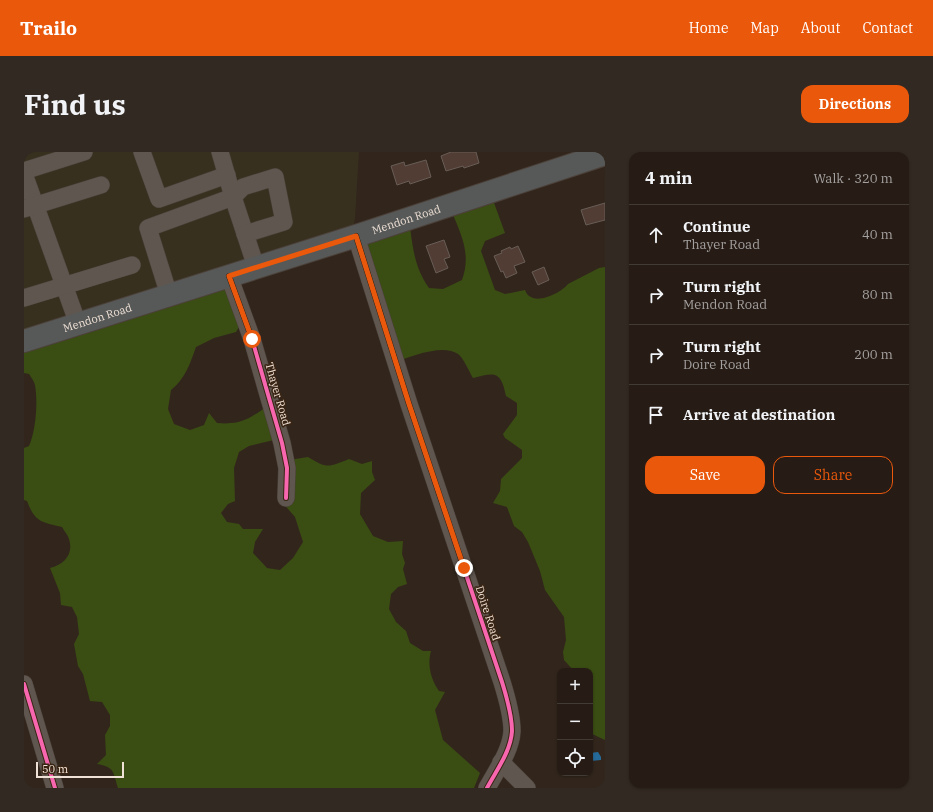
<!DOCTYPE html>
<html lang="en">
<head>
<meta charset="utf-8">
<style>
	:root { --surface:#261c15; --page:#322922; --text:#f1f3f6; --muted:#a4a1a0; --line:#423a34; --accent:#ea580c }
	body { margin:0; font-family:"IBM Plex Serif",serif; background:var(--page); color:var(--text) }
	.controls { position:absolute; right:12px; bottom:12px; display:grid; overflow:hidden; border-radius:8px; box-shadow:0 1px 3px #0004 }
	.controls button { width:36px; height:36px; display:grid; place-items:center; padding:0; border:0; border-bottom:1px solid var(--line); background:var(--surface); color:var(--text); font:20px sans-serif }
	.scale { position:absolute; left:12px; bottom:10px; width:88px; box-sizing:border-box; padding-left:4px; border:2px solid #efe1d6; border-top:0; font-size:11px; line-height:14px; white-space:nowrap; color:#efe1d6; -webkit-text-stroke:3px #3a2514; paint-order:stroke }
	.stop { position:absolute; width:12px; height:12px; margin:-9px; border:3px solid #ea580c; border-radius:50%; background:#fff }
	.stop.end { background:#ea580c; border-color:#fff; box-shadow:0 1px 4px #0008 }
	.list { margin:0; padding:0; list-style:none }
	h2 { display:flex; justify-content:space-between; align-items:center; height:52px; margin:0; padding:0 16px; font-size:17px }
	h2 small { font-size:13px; font-weight:400; color:var(--muted) }
	.list li { display:grid; grid-template-columns:26px 1fr auto; gap:12px; align-items:center; box-sizing:border-box; height:60px; padding:0 16px; border-top:1px solid var(--line) }
	.list b { display:block; font-size:15px; white-space:nowrap }
	.list p { margin:0; font-size:13px; white-space:nowrap; color:var(--muted) }
	.list em { font-size:13px; font-style:normal; color:var(--muted) }
	.actions { display:flex; gap:8px; padding:12px 16px }
	.actions a { flex:1; padding:9px 0; border:1px solid var(--accent); border-radius:12px; text-align:center; font-size:14px; color:var(--accent) }
	.actions .main { background:var(--accent); color:#fff }
	.icon { flex:none; width:22px; height:22px; fill:none; stroke:currentColor; stroke-width:2; stroke-linecap:round; stroke-linejoin:round }
	.map { position:relative; flex:none; width:581px; height:636px; overflow:hidden; border-radius:12px }
	header { display:flex; align-items:center; gap:24px; box-sizing:border-box; height:56px; padding:0 20px; background:var(--accent); color:#fff }
	header strong { font-size:19px }
	nav { display:flex; gap:22px; margin-inline-start:auto; font-size:14px }
	.intro { display:flex; align-items:center; justify-content:space-between; box-sizing:border-box; height:96px; padding:0 24px }
	h1 { margin:0; font-size:28px }
	.button { padding:10px 18px; border-radius:12px; background:var(--accent); color:#fff; font-size:14px; font-weight:700 }
	main { display:flex; gap:24px; padding:0 24px }
	aside { flex:1; background:var(--surface); border-radius:12px; box-shadow:0 1px 3px #0004 }
	.map>svg:first-child { display:block }
	.commercial { fill:#37301f }
	.green { fill:#3a4d13 }
	.water { fill:#266a9a }
	.building { fill:#513d33; stroke:#685d57 }
	.lines { fill:none; stroke-linecap:round; stroke-linejoin:round }
	.minor-casing { stroke:#4c413a; stroke-width:18 }
	.major-casing { stroke:#4c413a; stroke-width:24 }
	.minor { stroke:#5f564f; stroke-width:17 }
	.major { stroke:#575958; stroke-width:22 }
	.cycleway-casing { stroke:#3a2514; stroke-width:6 }
	.cycleway { stroke:#f766af; stroke-width:4 }
	.route { stroke:#ea580c; stroke-width:5 }
	.labels { text-anchor:middle; dominant-baseline:central; stroke-width:3; stroke-linejoin:round; paint-order:stroke }
	.street-label { font-size:11px; fill:#efe1d6; stroke:#3a2514 }
</style>
</head>
<body>
<header>
<strong>Trailo</strong>
<nav><a>Home</a><a>Map</a><a>About</a><a>Contact</a></nav>
</header>
<div class="intro"><h1>Find us</h1><a class="button">Directions</a></div>
<main>
<div class="map">
<svg width="581" height="636" viewBox="0 0 581 636">
	<rect width="100%" height="100%" fill="#32261c"/>
	<path class="commercial" d="M 0,0 L 335,0 L 331,65 L 329,79 L 0,188 Z"/>
	<g class="green">
		<path d="M 465,37 L 481,81 L 461,89 L 457,99 L 471,138 L 481,142 L 501,138 C 502,141 504,144 507,145 C 516,151 538,140 544,132 L 575,116 L 581,115 L 581,588 L 566,581 L 566,519 L 550,519 L 540,508 L 539,500 L 542,488 L 540,465 L 521,438 L 516,419 L 504,390 L 498,380 L 490,374 L 483,355 L 469,351 L 476,339 L 477,327 L 498,306 L 498,298 L 481,286 L 479,282 L 493,263 L 493,251 L 482,244 C 477,219 471,220 449,226 C 446,221 439,205 434,202 C 419,191 386,205 370,210 L 330,81 L 386,75 C 389,98 391,116 405,136 L 419,137 L 438,128 C 448,101 436,80 426,56 Z"/>
		<path d="M 201,124 L 218,170 L 212,180 L 190,186 L 172,195 C 166,212 161,227 147,238 L 144,257 L 150,272 L 166,278 L 180,273 L 185,261 L 193,271 C 218,273 224,267 244,254 L 254,287 L 225,294 L 215,300 L 210,316 L 211,349 L 204,352 L 197,361 L 203,370 L 215,372 L 219,377 L 239,377 L 231,390 L 229,401 L 243,416 L 256,418 L 269,406 L 279,390 L 271,365 L 258,350 L 259,309 L 284,305 C 303,317 305,315 325,307 L 338,312 L 348,309 L 348,320 L 351,328 L 337,341 L 336,362 L 349,384 L 364,390 L 379,389 L 378,402 L 381,411 L 379,417 L 383,432 L 374,435 L 367,442 L 365,457 L 372,470 L 382,479 L 386,491 L 399,499 L 407,499 C 403,513 407,528 415,539 L 421,540 L 411,558 L 419,588 L 456,621 L 450,636 L 94,636 C 89,620 91,615 73,612 L 82,603 L 81,583 L 86,574 L 86,563 L 78,550 L 66,549 L 59,522 L 54,514 L 50,492 L 55,482 L 53,465 L 48,455 L 37,453 L 36,441 L 26,416 C 40,413 50,402 45,387 C 44,383 40,379 38,375 C 17,370 11,370 3,349 L 0,348 L 0,296 L 5,294 C 12,278 14,250 11,233 C 10,229 7,225 5,222 L 0,221 L 0,188 Z"/>
	</g>
	<path class="water" d="M 574,600 L 577,605 L 577,608 L 566,609 L 566,601 Z"/>
	<g class="building">
		<path d="M 427,0 L 452,0 L 455,11 L 440,16 L 439,14 L 422,19 L 417,4 Z"/>
		<path d="M 402,8 L 407,25 L 386,32 L 385,29 L 373,33 L 367,14 L 380,10 L 381,14 Z"/>
		<path d="M 581,51 L 581,68 L 562,73 L 557,58 Z"/>
		<path d="M 420,88 L 426,105 L 420,107 L 424,116 L 412,121 L 402,94 Z"/>
		<path d="M 494,94 L 501,110 L 490,114 L 493,121 L 482,126 L 479,119 L 477,120 L 470,104 L 478,101 L 477,99 L 486,95 L 487,97 Z"/>
		<path d="M 520,115 L 525,128 L 514,133 L 508,120 Z"/>
	</g>
	<g class="lines">
		<defs>
			<g id="minor">
				<path d="M 118,0 L 135,47 L 203,23"/>
				<path d="M 196,0 L 209,45 L 232,115"/>
				<path d="M 0,19 L 60,0"/>
				<path d="M 0,22 L 54,172"/>
				<path d="M 0,57 L 77,33"/>
				<path d="M 332,84 L 385,252 L 478,530 C 483,546 488,563 488,579 C 487,599 472,619 463,636"/>
				<path d="M 205,124 L 228,187 L 258,291 L 263,316 L 262,346"/>
				<path d="M 145,143 L 124,76 L 209,45 L 219,35 L 251,25 L 260,70 L 221,82"/>
				<path d="M 0,146 L 108,113"/>
				<path d="M 0,532 L 31,636"/>
				<path d="M 477,610 L 503,636"/>
			</g>
			<g id="major">
				<path id="s1" d="M 0,189 L 332,84 L 581,2"/>
			</g>
		</defs>
		<use href="#minor" class="minor-casing"/>
		<use href="#major" class="major-casing"/>
		<use href="#minor" class="minor"/>
		<use href="#major" class="major"/>
		<defs>
			<g id="cycleway">
				<path d="M 332,84 L 385,252 L 478,530 C 483,546 488,563 488,579 C 487,599 472,619 463,636"/>
				<path d="M 205,124 L 228,187 L 258,291 L 263,316 L 262,346"/>
				<path d="M 0,532 L 31,636"/>
			</g>
		</defs>
		<use href="#cycleway" class="cycleway-casing"/>
		<use href="#cycleway" class="cycleway"/>
	</g>
	<g class="lines">
		<path class="route" d="M 228,187 L 205,124 L 332,84 L 385,252 L 440,416"/>
	</g>
	<g class="labels">
		<g class="street-label">
			<text stroke="none"><textPath href="#s1" startOffset="401">Mendon Road</textPath></text>
			<text stroke="none"><textPath href="#s1" startOffset="77">Mendon Road</textPath></text>
			<text transform="translate(254 242) rotate(74)">Thayer Road</text>
			<text transform="translate(464 461) rotate(72)">Doire Road</text>
		</g>
	</g>
</svg>
<div class="controls">
<button>+</button>
<button>−</button>
<button><svg class="icon" aria-label="locate" viewBox="0 0 24 24"><circle cx="12" cy="12" r="6"/><path d="M12 2v4M12 18v4M2 12h4M18 12h4"/></svg></button>
</div>
<div class="scale">50 m</div>
<div class="stop" style="left:228px;top:187px"></div>
<div class="stop end" style="left:440px;top:416px"></div>
</div>
<aside>
<h2>4 min<small>Walk · 320 m</small></h2>
<ul class="list">
<li><svg class="icon" aria-label="ahead" viewBox="0 0 24 24"><path d="M12 20V5M6 11l6-6 6 6"/></svg><div><b>Continue</b><p>Thayer Road</p></div><em>40 m</em></li>
<li><svg class="icon" aria-label="right" viewBox="0 0 24 24"><path d="M7 20v-9h11M14 6l5 5-5 5"/></svg><div><b>Turn right</b><p>Mendon Road</p></div><em>80 m</em></li>
<li><svg class="icon" aria-label="right" viewBox="0 0 24 24"><path d="M7 20v-9h11M14 6l5 5-5 5"/></svg><div><b>Turn right</b><p>Doire Road</p></div><em>200 m</em></li>
<li><svg class="icon" aria-label="arrive" viewBox="0 0 24 24"><path d="M6 21V4h12l-3 4 3 4H6"/></svg><div><b>Arrive at destination</b></div></li>
</ul>
<div class="actions"><a class="main">Save</a><a>Share</a></div>
</aside>
</main>
</body>
</html>
